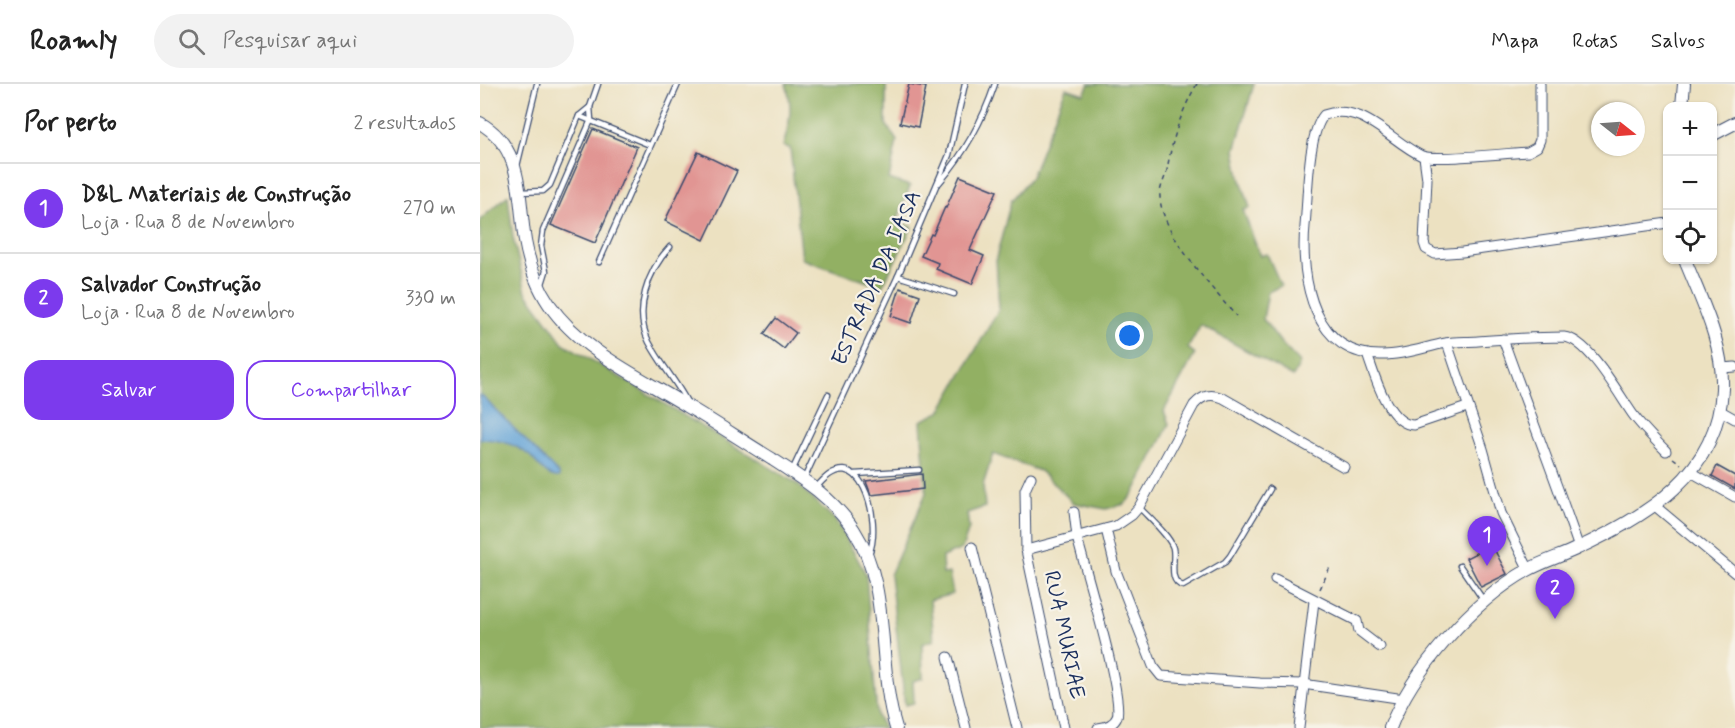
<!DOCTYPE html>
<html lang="pt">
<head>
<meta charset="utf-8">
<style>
	:root { --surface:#fff; --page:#f2f2f2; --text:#222; --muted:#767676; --line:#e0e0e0; --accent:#7c3aed }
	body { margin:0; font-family:Mynerve,sans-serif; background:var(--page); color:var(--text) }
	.controls { position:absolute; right:18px; top:18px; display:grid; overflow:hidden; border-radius:12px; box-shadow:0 2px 4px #0004 }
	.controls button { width:54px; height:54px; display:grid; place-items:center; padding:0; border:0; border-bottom:2px solid var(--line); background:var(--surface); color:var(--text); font:30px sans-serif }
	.compass { position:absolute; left:1111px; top:18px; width:54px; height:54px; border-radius:50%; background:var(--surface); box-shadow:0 2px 4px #0004; rotate:107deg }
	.you { position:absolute; left:650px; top:252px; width:21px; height:21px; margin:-15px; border:4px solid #fff; border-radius:50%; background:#1a73e8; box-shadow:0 0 0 9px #1a73e833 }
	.badge { display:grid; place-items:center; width:39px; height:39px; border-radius:50%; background:var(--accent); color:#fff; font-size:20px; font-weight:700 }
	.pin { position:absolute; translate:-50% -50px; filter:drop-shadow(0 2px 3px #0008) }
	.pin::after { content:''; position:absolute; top:32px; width:21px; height:18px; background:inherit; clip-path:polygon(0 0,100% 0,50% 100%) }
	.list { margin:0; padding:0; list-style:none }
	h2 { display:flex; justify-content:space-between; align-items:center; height:78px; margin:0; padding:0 24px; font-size:26px }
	h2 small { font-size:20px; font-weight:400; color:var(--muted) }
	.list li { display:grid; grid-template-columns:39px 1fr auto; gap:18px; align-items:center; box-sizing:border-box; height:90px; padding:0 24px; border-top:2px solid var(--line) }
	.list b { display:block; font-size:22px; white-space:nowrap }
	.list p { margin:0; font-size:20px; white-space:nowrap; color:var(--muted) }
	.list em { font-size:20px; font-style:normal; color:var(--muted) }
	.actions { display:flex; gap:12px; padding:18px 24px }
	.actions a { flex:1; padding:14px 0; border:2px solid var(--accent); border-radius:18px; text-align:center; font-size:21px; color:var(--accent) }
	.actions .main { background:var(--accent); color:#fff }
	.icon { flex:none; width:33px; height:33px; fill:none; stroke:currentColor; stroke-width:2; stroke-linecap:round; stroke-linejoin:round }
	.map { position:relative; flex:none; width:1255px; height:644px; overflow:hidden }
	header { display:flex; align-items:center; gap:36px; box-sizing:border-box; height:84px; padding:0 30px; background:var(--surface); border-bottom:2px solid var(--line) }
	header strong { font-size:28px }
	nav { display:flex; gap:33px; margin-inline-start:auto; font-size:21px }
	.search { width:420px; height:54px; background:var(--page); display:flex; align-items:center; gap:15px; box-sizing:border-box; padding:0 21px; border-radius:33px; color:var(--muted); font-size:22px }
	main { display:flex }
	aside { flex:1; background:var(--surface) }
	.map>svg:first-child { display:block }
	.forest { fill:#92b064; stroke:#567061; stroke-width:1.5 }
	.water { fill:#65a4d7; stroke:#406a9a; stroke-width:1.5 }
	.building { fill:#e19593 }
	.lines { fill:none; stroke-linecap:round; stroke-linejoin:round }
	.lane-casing { stroke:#3a4a6d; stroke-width:7 }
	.street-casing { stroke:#3a4a6d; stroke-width:11 }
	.secondary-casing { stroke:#3a4a6d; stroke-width:14 }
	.path { stroke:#3a4a6d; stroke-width:1.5; stroke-dasharray:4.5 4.5; stroke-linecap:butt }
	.lane { stroke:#fff; stroke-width:4.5 }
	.street { stroke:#fff; stroke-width:9 }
	.secondary { stroke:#fff; stroke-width:12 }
	.labels { text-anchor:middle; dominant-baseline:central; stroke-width:4.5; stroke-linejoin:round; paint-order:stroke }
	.street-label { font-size:22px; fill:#1b2f5e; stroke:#f7f3e8 }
</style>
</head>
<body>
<header>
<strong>Roamly</strong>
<div class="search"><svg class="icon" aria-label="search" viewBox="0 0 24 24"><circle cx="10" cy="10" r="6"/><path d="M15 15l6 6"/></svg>Pesquisar aqui</div>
<nav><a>Mapa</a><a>Rotas</a><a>Salvos</a></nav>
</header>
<main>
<aside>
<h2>Por perto<small>2 resultados</small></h2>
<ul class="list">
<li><span class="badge">1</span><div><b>D&amp;L Materiais de Construção</b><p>Loja · Rua 8 de Novembro</p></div><em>270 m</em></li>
<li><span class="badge">2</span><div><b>Salvador Construção</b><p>Loja · Rua 8 de Novembro</p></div><em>330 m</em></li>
</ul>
<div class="actions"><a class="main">Salvar</a><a>Compartilhar</a></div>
</aside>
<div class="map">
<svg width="1255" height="644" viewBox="0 0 1255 644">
	<rect width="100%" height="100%" fill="#f7f3e8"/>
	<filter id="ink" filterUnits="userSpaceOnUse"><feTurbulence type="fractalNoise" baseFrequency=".0167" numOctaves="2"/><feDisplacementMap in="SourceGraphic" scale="12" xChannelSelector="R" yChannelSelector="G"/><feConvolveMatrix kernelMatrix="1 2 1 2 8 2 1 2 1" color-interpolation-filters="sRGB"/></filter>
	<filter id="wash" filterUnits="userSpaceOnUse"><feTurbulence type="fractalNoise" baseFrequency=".008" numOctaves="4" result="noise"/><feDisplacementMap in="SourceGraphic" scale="24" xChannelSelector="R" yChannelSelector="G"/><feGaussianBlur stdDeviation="1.35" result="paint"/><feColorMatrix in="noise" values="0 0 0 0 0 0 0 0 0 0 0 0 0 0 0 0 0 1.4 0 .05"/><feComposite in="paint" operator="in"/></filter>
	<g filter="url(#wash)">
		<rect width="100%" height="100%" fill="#ece1c1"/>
		<g class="forest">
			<path d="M 306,0 L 406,0 L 406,40 L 417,57 L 409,95 L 430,102 L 417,137 L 432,143 L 402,203 L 322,175 L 310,64 L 303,62 C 310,40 313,22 306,0 Z"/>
			<path d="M 609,0 L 774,0 L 755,66 L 760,93 L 770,124 L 763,126 L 780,172 L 787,170 L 801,202 L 788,208 L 783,235 L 801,259 L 820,279 L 813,293 L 721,241 L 708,264 L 715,270 L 684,327 L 689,340 L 685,349 L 655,407 L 645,420 L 626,425 L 594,419 L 560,387 L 513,370 L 503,401 L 505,423 L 487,429 L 489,444 L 482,465 L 462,473 L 463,490 L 469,489 L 473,510 L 450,516 L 454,556 L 442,560 L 443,594 L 433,597 L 434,619 L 425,621 L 410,491 L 446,409 L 441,337 L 460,328 L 519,225 L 516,174 L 531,117 L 551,93 L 586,4 L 604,10 Z"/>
			<path d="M 28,111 L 33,154 L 46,208 L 83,259 L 316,399 L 356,437 L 386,490 L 397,632 L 404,644 L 0,644 L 0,136 Z"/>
		</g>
		<path class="water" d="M 0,310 L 79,390 L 79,393 C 66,394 58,379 49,371 C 35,360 17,354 0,355 Z"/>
		<g id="blocks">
			<g class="building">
				<path d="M 429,0 L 446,3 L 438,43 L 420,39 Z"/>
				<path d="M 113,45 L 157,63 L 115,159 L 71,141 Z"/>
				<path d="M 218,68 L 257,87 L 224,156 L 185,137 Z"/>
				<path d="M 480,92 L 517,107 L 490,166 L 504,172 L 492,200 L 456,185 L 458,179 L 441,172 L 451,150 L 453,151 L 465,123 L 466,124 Z"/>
				<path d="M 420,204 L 440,211 L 431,239 L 411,232 Z"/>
				<path d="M 296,234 L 316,249 L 304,265 L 284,250 Z"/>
				<path d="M 1237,382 L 1255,392 L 1255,405 L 1232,392 Z"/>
				<path d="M 442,390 L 443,405 L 391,411 L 387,400 L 386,397 Z"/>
				<path d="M 1012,461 L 1027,490 L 1001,503 L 986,474 Z"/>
			</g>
		</g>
	</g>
	<g filter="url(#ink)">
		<use href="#blocks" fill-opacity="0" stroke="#3a4a6d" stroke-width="1.5"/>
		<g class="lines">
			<defs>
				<g id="lane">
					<path d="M 99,32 L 170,61"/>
					<path d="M 37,82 L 57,0"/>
					<path d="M 459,99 C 484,70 503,36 515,0"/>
					<path d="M 41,108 L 63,107 L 70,101 L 99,32 L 110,23"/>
					<path d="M 190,163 C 168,186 153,227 169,258 C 180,279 196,297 207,318"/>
					<path d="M 119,178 L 198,0"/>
					<path d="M 418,192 L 474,210"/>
					<path d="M 61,203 L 66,187 L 61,162 L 63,147 L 111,36 L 110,23 L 118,0"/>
					<path d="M 312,387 L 348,311"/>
					<path d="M 375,390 L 439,386"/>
					<path d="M 324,395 L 418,192 L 469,71 L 485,0"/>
					<path d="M 336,404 C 379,349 403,436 389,470"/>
					<path d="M 659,423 C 668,433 690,452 693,464 C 696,476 687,497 703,502 L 745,478 L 750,472 L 790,405"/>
					<path d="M 980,482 L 1004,517"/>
				</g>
				<g id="street">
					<path d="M 1060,0 L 1060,56 L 1057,63 L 1048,68 C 1029,69 955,77 942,72 C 911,58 882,17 844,31 C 827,51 828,114 825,142 C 820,196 834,273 903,271 C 925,271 945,263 966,259 C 976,257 987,258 998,257 C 1027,255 1055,253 1084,253 C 1109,255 1140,313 1154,332 C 1164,345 1175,356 1186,367"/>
					<path d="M 944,73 L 947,95 L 944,159 L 946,165 L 955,170 L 982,168 L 1188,139"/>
					<path d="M 1023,255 C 1048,325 1075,394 1099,464"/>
					<path d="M 967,259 L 1003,365 L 1021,429 L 1049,486"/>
					<path d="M 887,270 C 894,290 908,341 934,341 L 987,323"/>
					<path d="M 1241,284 L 1255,283"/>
					<path d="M 1239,326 L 1255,335"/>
					<path d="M 1211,388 L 1255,413"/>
					<path d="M 551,393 L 545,406 L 546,466 L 584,644"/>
					<path d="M 1175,422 L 1255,489"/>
					<path d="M 594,428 L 597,453 C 604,482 644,612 637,633 C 634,641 626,643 618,644"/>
					<path d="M 626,445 L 636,487 L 673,582 L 681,592 L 780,599 L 823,600 L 924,615"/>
					<path d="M 492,463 L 537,644"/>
					<path d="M 546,466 L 636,442 L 652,431 L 659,423 L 714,321 C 723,311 731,309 743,314 L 864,383"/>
					<path d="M 795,495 L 877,537 L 879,547 L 900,563"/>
					<path d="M 468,573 L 486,644"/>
					<path d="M 819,644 L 834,517"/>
				</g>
				<g id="secondary">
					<path d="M 1202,22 L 1204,0"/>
					<path d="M 0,39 C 44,64 38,114 45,157 C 49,179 56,201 69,220 C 101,267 160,293 207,322 C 236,339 264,358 292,375 C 323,395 353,414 374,446 C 412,505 396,579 416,644"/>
					<path d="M 1232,51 L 1255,39"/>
					<path d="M 910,644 C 932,586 994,516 1048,486 C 1064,477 1082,472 1098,464 C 1167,432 1238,390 1242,305 C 1244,260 1221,216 1205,176"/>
				</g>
			</defs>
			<use href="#lane" class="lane-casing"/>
			<use href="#street" class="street-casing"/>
			<use href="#secondary" class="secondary-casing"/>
			<g class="path">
				<path d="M 717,0 C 701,27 692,56 687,86 C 685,95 679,104 680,113 C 681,149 733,205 756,232"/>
				<path d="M 1193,374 L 1201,380"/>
				<path d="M 840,505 L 851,481"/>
			</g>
			<use href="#lane" class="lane"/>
			<use href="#street" class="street"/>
			<use href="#secondary" class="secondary"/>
		</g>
	</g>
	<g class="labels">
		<g class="street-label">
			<text transform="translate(397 194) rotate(-66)">ESTRADA DA IASA</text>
			<text transform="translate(584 551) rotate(78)">RUA MURIAE</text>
		</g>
	</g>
</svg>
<div class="controls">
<button>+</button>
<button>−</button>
<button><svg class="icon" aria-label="locate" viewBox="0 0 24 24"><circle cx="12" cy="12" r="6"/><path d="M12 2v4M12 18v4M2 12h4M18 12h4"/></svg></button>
</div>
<svg class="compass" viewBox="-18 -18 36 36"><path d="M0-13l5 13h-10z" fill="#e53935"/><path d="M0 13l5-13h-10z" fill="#767676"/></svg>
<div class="you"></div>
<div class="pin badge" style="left:1007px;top:482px">1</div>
<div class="pin badge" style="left:1075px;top:535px">2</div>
</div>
</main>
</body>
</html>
